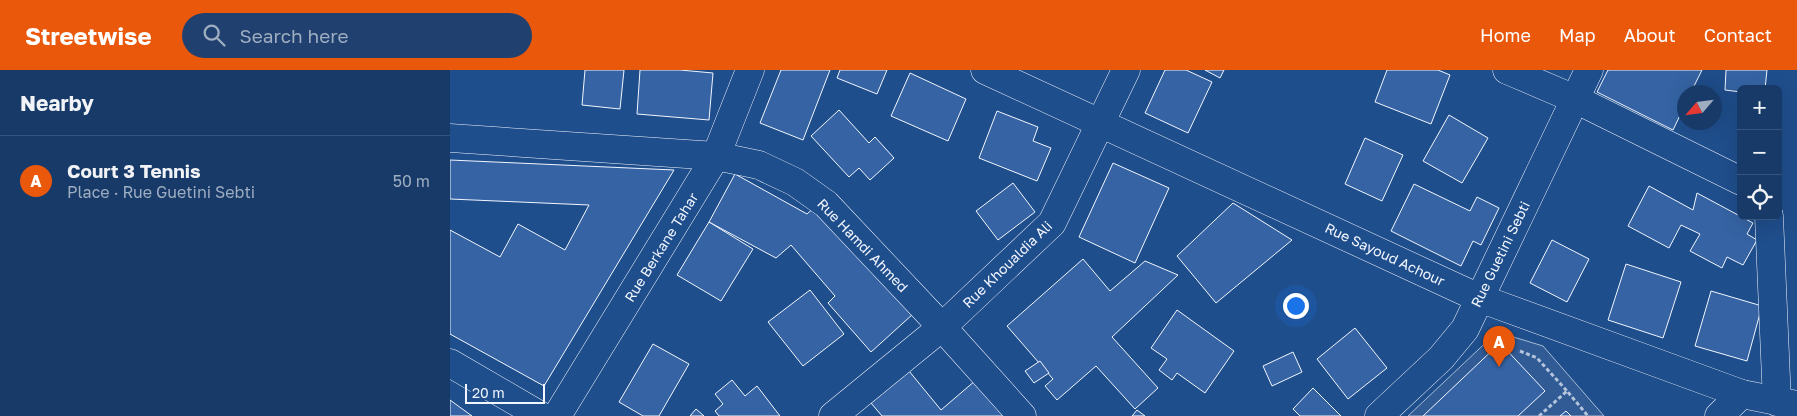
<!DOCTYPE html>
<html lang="en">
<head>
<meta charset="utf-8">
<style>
	:root { --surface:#173a69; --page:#20416f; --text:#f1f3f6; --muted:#9eadc0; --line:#36547d; --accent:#ea580c }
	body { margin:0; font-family:"Golos Text",sans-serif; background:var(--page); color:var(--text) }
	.controls { position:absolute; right:15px; top:15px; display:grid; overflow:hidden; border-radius:8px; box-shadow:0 5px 20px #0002 }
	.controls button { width:45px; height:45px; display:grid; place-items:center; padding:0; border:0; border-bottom:1px solid var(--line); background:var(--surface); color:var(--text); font:25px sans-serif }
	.compass { position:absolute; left:1227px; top:15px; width:45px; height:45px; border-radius:50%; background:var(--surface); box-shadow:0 5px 20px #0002; rotate:242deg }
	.scale { position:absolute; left:15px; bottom:12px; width:80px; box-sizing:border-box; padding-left:5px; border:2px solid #f2f6ff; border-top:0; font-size:14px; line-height:18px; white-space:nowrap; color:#f2f6ff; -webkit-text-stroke:4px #1f4e8c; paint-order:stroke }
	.you { position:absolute; left:845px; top:235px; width:18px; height:18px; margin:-12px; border:4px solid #fff; border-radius:50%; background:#1a73e8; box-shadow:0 0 0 8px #1a73e833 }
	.badge { display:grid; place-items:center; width:32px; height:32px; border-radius:50%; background:var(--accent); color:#fff; font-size:16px; font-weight:700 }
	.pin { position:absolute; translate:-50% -41px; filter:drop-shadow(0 1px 2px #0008) }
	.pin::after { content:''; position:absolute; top:26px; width:18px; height:15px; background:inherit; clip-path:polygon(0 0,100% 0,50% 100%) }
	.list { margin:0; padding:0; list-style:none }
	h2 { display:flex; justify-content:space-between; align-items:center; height:65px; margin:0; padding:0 20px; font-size:21px }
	h2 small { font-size:16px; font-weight:400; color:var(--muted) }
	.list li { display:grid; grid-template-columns:32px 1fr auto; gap:15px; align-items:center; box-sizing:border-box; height:90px; padding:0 20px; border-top:1px solid var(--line) }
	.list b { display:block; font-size:19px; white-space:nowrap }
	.list p { margin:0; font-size:16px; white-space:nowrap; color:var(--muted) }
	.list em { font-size:16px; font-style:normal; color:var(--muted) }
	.icon { flex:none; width:28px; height:28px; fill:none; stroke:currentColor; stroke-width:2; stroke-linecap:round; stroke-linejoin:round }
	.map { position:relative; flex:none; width:1347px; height:346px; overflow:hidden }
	header { display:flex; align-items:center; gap:30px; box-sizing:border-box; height:70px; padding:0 25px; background:var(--accent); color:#fff }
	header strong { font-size:24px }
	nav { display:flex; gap:28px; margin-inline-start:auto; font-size:18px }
	.search { width:350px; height:45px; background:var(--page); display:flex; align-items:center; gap:12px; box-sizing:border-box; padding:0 18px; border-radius:28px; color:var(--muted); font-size:19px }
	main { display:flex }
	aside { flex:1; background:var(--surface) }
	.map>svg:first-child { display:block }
	.built { fill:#305b95; stroke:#a8bbd7 }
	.building { fill:#3563a3; stroke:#f2f6ff }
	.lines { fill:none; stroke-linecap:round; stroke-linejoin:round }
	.minor-casing { stroke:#f2f6ff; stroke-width:29 }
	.major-casing { stroke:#f2f6ff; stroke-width:29 }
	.path { stroke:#b3c4dc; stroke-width:3; stroke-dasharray:4 2.5; stroke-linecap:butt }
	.minor { stroke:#1f4e8c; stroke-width:28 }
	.major { stroke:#1f4e8c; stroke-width:28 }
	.labels { text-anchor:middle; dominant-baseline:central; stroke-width:4; stroke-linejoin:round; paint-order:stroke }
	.street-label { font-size:14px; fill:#f2f6ff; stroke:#1f4e8c }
</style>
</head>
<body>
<header>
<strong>Streetwise</strong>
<div class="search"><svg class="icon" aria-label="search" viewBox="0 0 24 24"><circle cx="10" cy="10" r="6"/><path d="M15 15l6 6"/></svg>Search here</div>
<nav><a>Home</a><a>Map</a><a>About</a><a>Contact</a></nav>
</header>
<main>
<aside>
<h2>Nearby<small></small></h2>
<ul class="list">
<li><span class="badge">A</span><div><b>Court 3 Tennis</b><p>Place · Rue Guetini Sebti</p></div><em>50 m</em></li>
</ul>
</aside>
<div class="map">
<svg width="1347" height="346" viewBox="0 0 1347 346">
	<rect width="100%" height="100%" fill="#1f4e8c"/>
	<path class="built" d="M 1047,262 L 1093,276 L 1154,346 L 958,346 Z"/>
	<g class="building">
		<path d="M 135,0 L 174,0 L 170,39 L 132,35 Z"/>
		<path d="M 190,0 L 230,0 L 263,3 L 259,50 L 187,44 Z"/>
		<path d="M 331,0 L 380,0 L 353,70 L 310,53 Z"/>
		<path d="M 390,0 L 437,0 L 427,24 L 387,8 Z"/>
		<path d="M 715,0 L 736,0 L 762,12 L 738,63 L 695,43 Z"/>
		<path d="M 755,0 L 774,0 L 770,8 Z"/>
		<path d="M 937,0 L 988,0 L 1000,5 L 981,54 L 925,32 Z"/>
		<path d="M 1158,0 L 1252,0 L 1241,22 L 1234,22 L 1234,37 L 1223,60 L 1147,22 Z"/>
		<path d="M 1276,0 L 1317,0 L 1315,19 L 1291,19 L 1291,22 L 1275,20 Z"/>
		<path d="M 460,3 L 516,29 L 498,71 L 441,46 Z"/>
		<path d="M 389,40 L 419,73 L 425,67 L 444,88 L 420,110 L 409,98 L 399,107 L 361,66 Z"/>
		<path d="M 547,41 L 588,57 L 583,71 L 601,78 L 587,111 L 529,88 Z"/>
		<path d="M 999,45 L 1038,68 L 1012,113 L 973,91 Z"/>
		<path d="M 915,68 L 953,85 L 932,131 L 895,114 Z"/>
		<path d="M 0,90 L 224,100 L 94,316 L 0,264 L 0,160 L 50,187 L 68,154 L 115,180 L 139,135 L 0,129 Z"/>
		<path d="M 663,93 L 719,118 L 685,193 L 629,167 Z"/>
		<path d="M 285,104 L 357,144 L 368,134 L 463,244 L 421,282 L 378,233 L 385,226 L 341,175 L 326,188 L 259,152 Z"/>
		<path d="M 563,113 L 585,142 L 548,170 L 526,141 Z"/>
		<path d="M 964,114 L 1020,141 L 1027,127 L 1049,138 L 1031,175 L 1023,171 L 1011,196 L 941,161 Z"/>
		<path d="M 1199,116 L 1243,140 L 1247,123 L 1303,153 L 1297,164 L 1307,170 L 1293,195 L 1277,187 L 1272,198 L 1240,181 L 1250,164 L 1231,155 L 1219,178 L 1178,156 Z"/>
		<path d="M 783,133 L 842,170 L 766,233 L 727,186 Z"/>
		<path d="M 259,152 L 303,179 L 271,231 L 227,205 Z"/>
		<path d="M 1102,170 L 1139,189 L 1117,232 L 1080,213 Z"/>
		<path d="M 633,189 L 660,221 L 695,191 L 728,205 L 662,267 L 708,318 L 685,339 L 646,296 L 607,330 L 595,316 L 603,309 L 557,256 Z"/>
		<path d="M 1176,194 L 1231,212 L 1213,268 L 1158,250 Z"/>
		<path d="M 360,220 L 394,264 L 353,296 L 318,252 Z"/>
		<path d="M 1261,221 L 1312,236 L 1297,291 L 1245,276 Z"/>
		<path d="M 727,240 L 784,281 L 755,323 L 727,303 L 722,310 L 709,300 L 717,289 L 701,278 Z"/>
		<path d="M 905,258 L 937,298 L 898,329 L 867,289 Z"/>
		<path d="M 1050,273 L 1095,321 L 1068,346 L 973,346 Z"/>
		<path d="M 203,274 L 239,294 L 209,346 L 193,346 L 169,332 Z"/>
		<path d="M 843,282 L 852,302 L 822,316 L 813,296 Z"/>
		<path d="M 590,291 L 599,303 L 584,313 L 575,301 Z"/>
		<path d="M 459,301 L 491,340 L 533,304 L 568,346 L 432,346 L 421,333 Z"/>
		<path d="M 282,310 L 295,326 L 307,316 L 330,346 L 269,346 L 265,341 L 273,334 L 265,324 Z"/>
		<path d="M 863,318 L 891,346 L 850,346 L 843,339 Z"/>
		<path d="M 0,330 L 22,346 L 0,346 Z"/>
		<path d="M 246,339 L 254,346 L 240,346 Z"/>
		<path d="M 687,340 L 695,346 L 682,346 Z"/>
		<path d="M 1116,341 L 1121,346 L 1110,346 Z"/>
	</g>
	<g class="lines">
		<defs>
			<g id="minor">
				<path d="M 1057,0 L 1125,29 L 1291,111"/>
				<path d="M 1319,146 L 1327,332"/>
				<path d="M 107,346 L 266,86 L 300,0"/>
				<path d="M 383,346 L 492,257 L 602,153 L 676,0"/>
				<path d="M 929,346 L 991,288 L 1015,259 L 1139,0"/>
				<path d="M 1269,346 L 1292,324"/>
			</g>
			<g id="major">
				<path d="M 535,0 L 1029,228 L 1292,324 L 1347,335"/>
				<path d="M 0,68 L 266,86 L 309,95 L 345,112 L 376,134 L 492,257 L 572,346"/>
				<path d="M 0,293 L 91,346"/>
			</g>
		</defs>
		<use href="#minor" class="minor-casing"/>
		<use href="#major" class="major-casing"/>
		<g class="path">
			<path d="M 1070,281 L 1087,288 L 1117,321"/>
			<path d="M 1089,346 L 1117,321 L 1138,346"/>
		</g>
		<use href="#minor" class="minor"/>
		<use href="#major" class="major"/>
	</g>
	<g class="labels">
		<g class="street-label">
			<text transform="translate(413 175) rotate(46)">Rue Hamdi Ahmed</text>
			<text transform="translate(211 177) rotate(-58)">Rue Berkane Tahar</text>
			<text transform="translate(935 184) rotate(25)">Rue Sayoud Achour</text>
			<text transform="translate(1050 184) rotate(-64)">Rue Guetini Sebti</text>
			<text transform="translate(557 194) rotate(-44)">Rue Khoualdia Ali</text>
		</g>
	</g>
</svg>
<div class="controls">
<button>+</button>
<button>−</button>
<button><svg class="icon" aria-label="locate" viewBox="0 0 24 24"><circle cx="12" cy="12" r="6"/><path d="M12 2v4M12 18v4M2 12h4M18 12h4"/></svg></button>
</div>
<svg class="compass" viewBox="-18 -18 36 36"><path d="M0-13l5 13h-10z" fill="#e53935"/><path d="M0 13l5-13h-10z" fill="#9eadc0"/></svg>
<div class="scale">20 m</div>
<div class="you"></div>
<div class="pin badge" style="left:1049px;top:297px">A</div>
</div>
</main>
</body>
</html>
